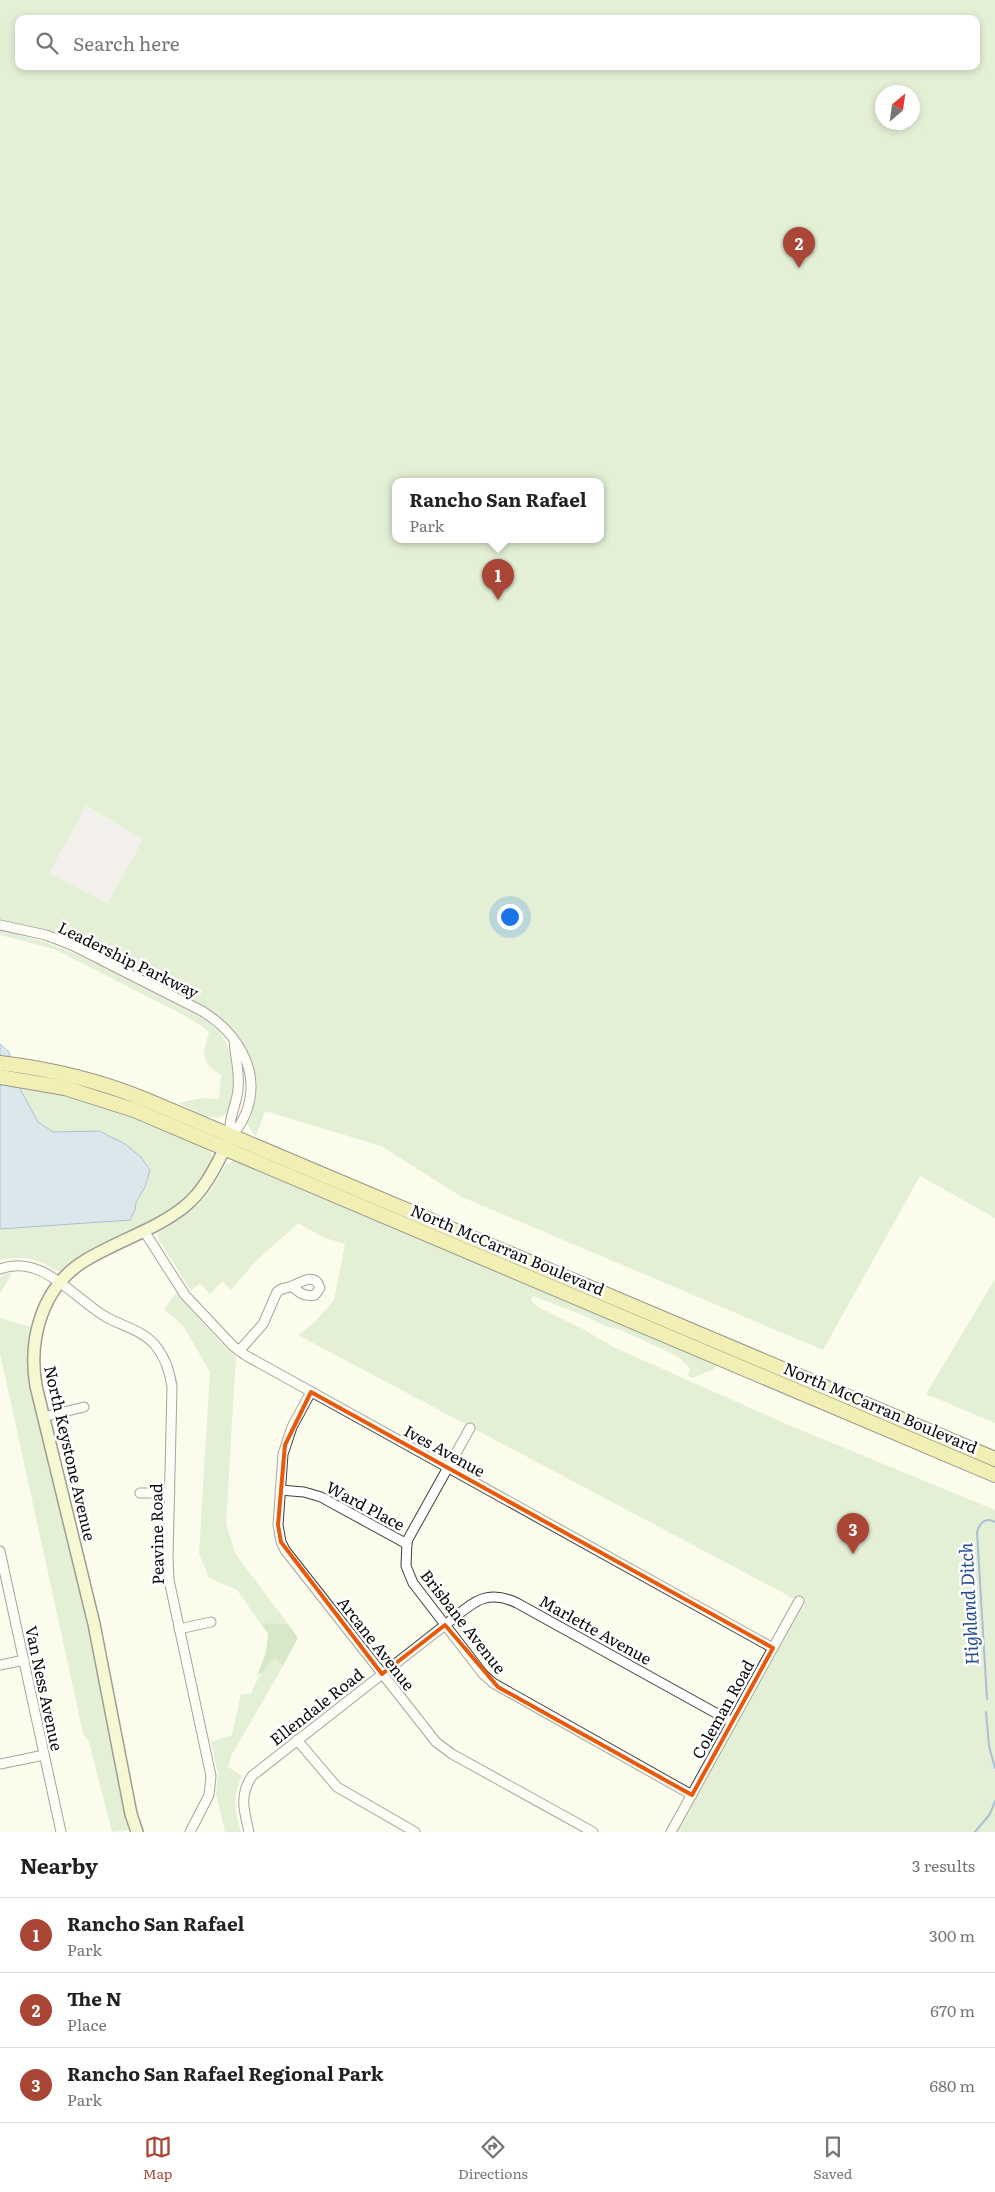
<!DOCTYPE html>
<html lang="en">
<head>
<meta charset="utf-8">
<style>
	:root { --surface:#fff; --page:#f6f6f6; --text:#222; --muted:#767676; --line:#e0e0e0; --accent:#a94636 }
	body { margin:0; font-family:Literata,serif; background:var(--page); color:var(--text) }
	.compass { position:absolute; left:875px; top:85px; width:45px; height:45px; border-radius:50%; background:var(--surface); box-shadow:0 2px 8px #0003; rotate:29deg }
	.you { position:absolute; left:509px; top:916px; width:18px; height:18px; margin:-12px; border:4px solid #fff; border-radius:50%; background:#1a73e8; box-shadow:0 0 0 8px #1a73e833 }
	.badge { display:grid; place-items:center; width:32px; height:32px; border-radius:50%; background:var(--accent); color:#fff; font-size:16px; font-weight:700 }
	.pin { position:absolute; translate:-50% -41px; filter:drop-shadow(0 1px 2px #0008) }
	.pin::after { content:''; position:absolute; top:26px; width:18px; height:15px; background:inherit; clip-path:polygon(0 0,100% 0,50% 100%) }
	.popup { position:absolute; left:392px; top:478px; width:212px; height:65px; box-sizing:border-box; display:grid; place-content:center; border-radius:10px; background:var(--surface); filter:drop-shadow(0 1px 4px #0005); font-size:16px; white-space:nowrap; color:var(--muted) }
	.popup b { font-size:19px; color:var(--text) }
	.popup::after { content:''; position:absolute; left:50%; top:100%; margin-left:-10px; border:10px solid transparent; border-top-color:var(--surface) }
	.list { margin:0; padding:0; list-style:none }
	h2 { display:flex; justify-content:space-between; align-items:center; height:65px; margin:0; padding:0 20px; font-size:21px }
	h2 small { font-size:16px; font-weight:400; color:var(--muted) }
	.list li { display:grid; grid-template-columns:32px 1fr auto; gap:15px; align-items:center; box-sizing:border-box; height:75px; padding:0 20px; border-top:1px solid var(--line) }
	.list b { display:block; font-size:19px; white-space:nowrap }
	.list p { margin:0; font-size:16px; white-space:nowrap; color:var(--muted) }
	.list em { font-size:16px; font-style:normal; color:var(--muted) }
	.icon { flex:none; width:28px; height:28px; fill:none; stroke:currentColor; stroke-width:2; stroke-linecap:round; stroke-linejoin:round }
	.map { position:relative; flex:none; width:995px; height:1832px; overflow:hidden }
	.search { position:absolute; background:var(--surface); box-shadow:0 2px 8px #0003; left:15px; right:15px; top:15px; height:55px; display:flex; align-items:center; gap:12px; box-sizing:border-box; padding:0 18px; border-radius:10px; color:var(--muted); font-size:19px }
	.sheet { height:290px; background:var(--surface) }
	nav { display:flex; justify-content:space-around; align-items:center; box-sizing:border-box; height:70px; border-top:1px solid var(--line); background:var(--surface); font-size:14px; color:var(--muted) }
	nav a { display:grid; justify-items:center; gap:2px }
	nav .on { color:var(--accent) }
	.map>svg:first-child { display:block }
	.industrial { fill:#e9e0e8 }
	.green { fill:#c7e2ba; fill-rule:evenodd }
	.forest { fill:#aad19c }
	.water { fill:#b7cfed; stroke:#4877bb }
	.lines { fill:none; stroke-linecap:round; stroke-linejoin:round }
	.stream { stroke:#4877bb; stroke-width:2 }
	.street-casing { stroke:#3e3e3e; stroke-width:11 }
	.secondary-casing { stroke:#2d2d2d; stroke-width:14 }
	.primary-casing { stroke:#1c1c1c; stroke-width:16 }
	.street { stroke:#fff; stroke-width:9 }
	.secondary { stroke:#eff4af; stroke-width:11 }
	.primary { stroke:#e6e072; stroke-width:14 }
	.marked { fill:none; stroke:#e8590c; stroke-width:4; stroke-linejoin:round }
	.labels { text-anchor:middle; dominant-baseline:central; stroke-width:5; stroke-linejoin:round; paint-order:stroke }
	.street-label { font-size:16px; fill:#0b0b0b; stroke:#fff }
	.water-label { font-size:18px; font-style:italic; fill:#264c8c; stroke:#fff }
</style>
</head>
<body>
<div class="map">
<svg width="995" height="1832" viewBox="0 0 995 1832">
	<rect width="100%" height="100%" fill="#fcfcec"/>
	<path class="industrial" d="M 85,806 L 143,839 L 108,903 L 49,873 Z"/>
	<g class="green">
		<path d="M 0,0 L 995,0 L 995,1218 L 920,1176 L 823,1350 L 462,1197 L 381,1146 L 265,1111 L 256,1136 L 253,1134 L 245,1120 L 251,1106 L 245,1051 L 230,1028 L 211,1010 L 65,937 L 31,926 L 0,920 ZM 19,19 L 976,19 L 976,66 L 19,66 ZM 882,92 L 912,92 L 912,122 L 882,122 ZM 396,481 L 600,481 L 600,539 L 396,539 ZM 86,806 L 143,839 L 108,903 L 49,873 Z"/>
		<path d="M 0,931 C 70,943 132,982 195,1014 C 205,1020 215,1026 222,1036 C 227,1044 231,1052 233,1061 C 236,1075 236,1112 221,1117 C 209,1121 189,1108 178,1103 L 202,1098 L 219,1099 L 221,1075 C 201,1063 202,1054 209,1033 L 202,1026 L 178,1012 L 54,949 L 0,935 Z"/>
		<path d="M 0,1084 L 65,1095 L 105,1107 L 207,1149 L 212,1155 L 212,1158 C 191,1211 135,1225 91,1252 C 83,1257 72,1270 62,1271 C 56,1272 50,1266 45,1264 C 32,1257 14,1257 0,1260 Z"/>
		<path d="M 234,1161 L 716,1364 L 714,1369 L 692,1378 L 688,1376 L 690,1369 L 679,1357 L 621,1330 L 607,1327 L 585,1316 L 533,1296 L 531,1299 L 533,1303 L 538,1307 L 585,1330 L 613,1347 L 791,1426 L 995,1510 L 995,1832 L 677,1832 L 804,1604 L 298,1335 L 314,1323 L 334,1300 L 345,1244 L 325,1238 L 298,1223 L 256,1261 L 231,1290 L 222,1281 L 210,1294 L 200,1283 L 191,1291 L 159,1240 L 157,1234 L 198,1205 L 211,1190 L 226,1164 Z"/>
		<path d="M 8,1273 L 12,1273 L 0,1294 L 0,1277 Z"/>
		<path d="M 995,1279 L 995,1423 L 926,1394 Z"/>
		<path d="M 176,1293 L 222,1344 L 236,1357 L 226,1523 L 235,1553 L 288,1624 L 269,1623 L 261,1624 L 237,1590 L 209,1578 L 199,1553 L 210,1372 L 184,1327 L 164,1309 Z"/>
		<path d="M 0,1318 L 31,1327 L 27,1362 L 29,1383 L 91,1634 L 128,1830 L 112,1832 L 89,1742 L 83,1733 L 0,1353 Z"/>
		<path d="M 272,1660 L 276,1660 L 283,1666 L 231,1756 L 228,1767 L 242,1776 C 232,1796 235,1811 241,1832 L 225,1832 L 216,1794 L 218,1774 L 211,1742 L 232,1735 L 241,1694 L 251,1694 C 257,1678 262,1673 272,1660 Z"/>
	</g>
	<path class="forest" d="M 269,1623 L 288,1624 L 298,1638 L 283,1666 L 276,1660 L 272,1660 L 263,1672 L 257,1676 L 266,1652 L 268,1634 L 261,1624 Z"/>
	<path class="water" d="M 0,1044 L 9,1052 L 19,1087 L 38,1122 L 53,1132 L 99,1131 L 125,1144 L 141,1157 L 150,1170 L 145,1187 L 136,1202 L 135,1210 L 130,1220 L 0,1229 Z"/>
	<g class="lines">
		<g class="stream">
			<path d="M 987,1699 L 977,1532 C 980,1522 986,1517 995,1522"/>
			<path d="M 986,1712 L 989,1746 L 995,1768"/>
			<path d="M 975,1832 L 990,1814 L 995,1801"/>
		</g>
		<defs>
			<g id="street">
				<path d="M 0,925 L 46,935 L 72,945 L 202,1011 C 236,1032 261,1069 247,1110 C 243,1121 239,1128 231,1136 C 227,1119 237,1105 238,1089 C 240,1072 235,1057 234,1040"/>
				<path d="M 144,1231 L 185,1295 L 233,1346 L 245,1355 L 773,1648"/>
				<path d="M 0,1269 C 42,1253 73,1298 106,1317 C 122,1326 142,1330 155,1345 C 165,1357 170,1372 172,1387 L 168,1557 L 169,1580 L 211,1776 L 209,1795 L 190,1832"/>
				<path d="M 239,1351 L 263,1324 L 277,1292 C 282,1287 286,1289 292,1286 C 302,1282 315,1272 320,1288 L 315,1295 C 305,1297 299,1293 292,1286"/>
				<path d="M 311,1392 L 292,1427 L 283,1454 L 278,1525 L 281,1542 L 285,1550 L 436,1742 L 452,1754 L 593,1832"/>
				<path d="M 43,1417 L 84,1407"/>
				<path d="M 470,1428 L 407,1541 L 406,1566 L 413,1583 L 483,1674 L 493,1683 L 692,1795"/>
				<path d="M 280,1490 L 304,1492 L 321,1497 L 407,1544"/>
				<path d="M 140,1493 L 170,1493"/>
				<path d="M 0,1551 L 61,1832"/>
				<path d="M 179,1629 L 211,1622"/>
				<path d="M 0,1665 L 24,1660"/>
				<path d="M 297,1740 L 337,1787 L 415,1832"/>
				<path d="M 0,1764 L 44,1755"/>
				<path d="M 249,1832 C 244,1811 239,1795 252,1776 L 445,1625 C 471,1605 484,1587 517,1603 L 732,1722"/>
				<path d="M 671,1832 L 799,1601"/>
			</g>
			<path id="secondary" d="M 137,1832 L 131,1814 L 94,1624 L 36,1386 C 28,1339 42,1286 86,1260 C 117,1241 155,1230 184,1207 C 205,1190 216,1166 228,1142"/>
			<g id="primary">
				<path d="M 0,1063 C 50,1069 97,1080 144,1099 L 995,1459"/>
				<path d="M 0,1077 L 65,1088 L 134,1110 L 995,1475"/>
			</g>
		</defs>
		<use href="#street" class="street-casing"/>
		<use href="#secondary" class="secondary-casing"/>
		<use href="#primary" class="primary-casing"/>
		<use href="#street" class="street"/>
		<use href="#secondary" class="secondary"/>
		<use href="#primary" class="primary"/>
	</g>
	<path d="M0 0H995V1832H0ZM 311,1392 L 773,1648 L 692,1795 L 498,1687 L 445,1625 L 382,1674 L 281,1542 L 278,1525 L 285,1445 Z" fill="#fcfcec" fill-opacity=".55" fill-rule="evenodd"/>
	<path class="marked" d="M 311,1392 L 773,1648 L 692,1795 L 498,1687 L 445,1625 L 382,1674 L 281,1542 L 278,1525 L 285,1445 Z"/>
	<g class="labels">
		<g class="street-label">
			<text transform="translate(129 959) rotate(26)">Leadership Parkway</text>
			<text transform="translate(508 1249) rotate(23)">North McCarran Boulevard</text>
			<text transform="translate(881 1407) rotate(23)">North McCarran Boulevard</text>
			<text transform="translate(445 1450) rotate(29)">Ives Avenue</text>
			<text transform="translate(71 1453) rotate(77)">North Keystone Avenue</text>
			<text transform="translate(366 1505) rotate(28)">Ward Place</text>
			<text transform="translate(156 1534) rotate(-91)">Peavine Road</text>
			<text transform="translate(464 1621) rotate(52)">Brisbane Avenue</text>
			<text transform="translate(596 1629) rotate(29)">Marlette Avenue</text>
			<text transform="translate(377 1643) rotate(52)">Arcane Avenue</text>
			<text transform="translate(45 1688) rotate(78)">Van Ness Avenue</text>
			<text transform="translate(316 1706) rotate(-38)">Ellendale Road</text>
			<text transform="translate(722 1709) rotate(-61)">Coleman Road</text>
		</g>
		<g class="water-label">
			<text transform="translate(968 1604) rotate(-93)">Highland Ditch</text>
		</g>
	</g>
</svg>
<svg class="compass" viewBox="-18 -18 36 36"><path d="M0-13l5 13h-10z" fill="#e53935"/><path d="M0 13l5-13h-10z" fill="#767676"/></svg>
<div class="you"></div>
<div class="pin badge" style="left:498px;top:600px">1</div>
<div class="popup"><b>Rancho San Rafael</b>Park</div>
<div class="pin badge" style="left:799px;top:268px">2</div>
<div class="pin badge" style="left:853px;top:1554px">3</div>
<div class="search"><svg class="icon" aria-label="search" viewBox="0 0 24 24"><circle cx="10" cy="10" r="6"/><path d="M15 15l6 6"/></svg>Search here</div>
</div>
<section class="sheet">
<h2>Nearby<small>3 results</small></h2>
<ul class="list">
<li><span class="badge">1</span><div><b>Rancho San Rafael</b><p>Park</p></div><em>300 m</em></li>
<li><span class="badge">2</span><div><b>The N</b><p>Place</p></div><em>670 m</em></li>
<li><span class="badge">3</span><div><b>Rancho San Rafael Regional Park</b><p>Park</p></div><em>680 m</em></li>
</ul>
</section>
<nav>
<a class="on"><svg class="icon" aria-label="map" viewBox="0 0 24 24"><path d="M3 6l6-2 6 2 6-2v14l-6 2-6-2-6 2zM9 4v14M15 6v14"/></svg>Map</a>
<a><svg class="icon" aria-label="directions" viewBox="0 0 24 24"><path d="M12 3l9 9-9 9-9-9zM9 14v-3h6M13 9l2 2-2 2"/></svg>Directions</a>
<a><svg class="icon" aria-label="saved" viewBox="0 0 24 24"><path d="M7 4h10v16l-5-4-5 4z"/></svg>Saved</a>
</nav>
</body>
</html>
